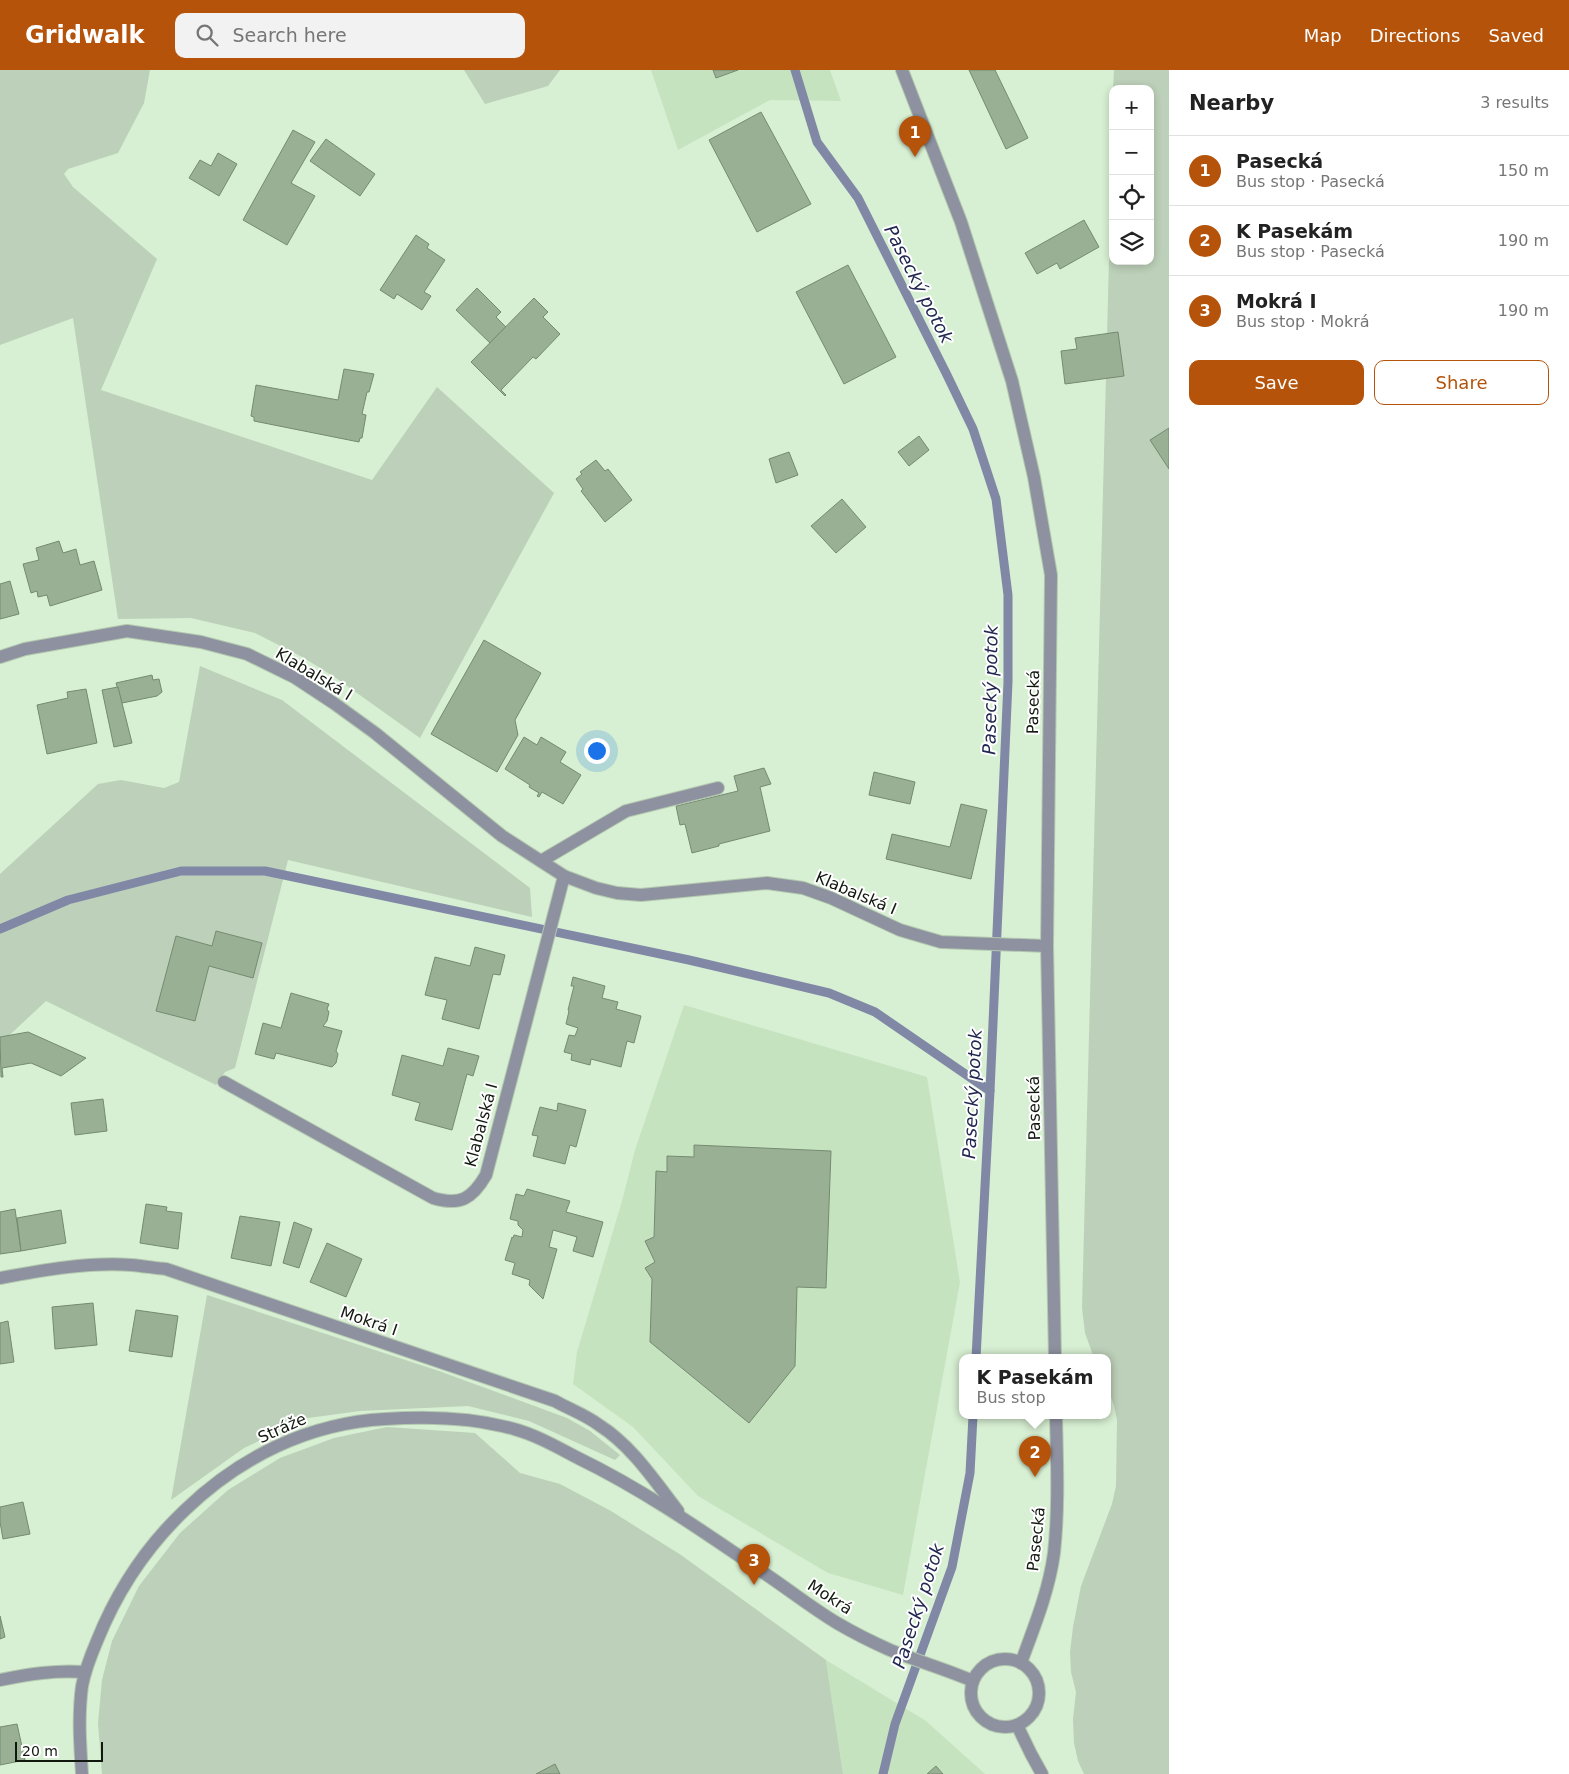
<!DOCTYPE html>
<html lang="en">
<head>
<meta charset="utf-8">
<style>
	:root { --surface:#fff; --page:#f2f2f2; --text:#222; --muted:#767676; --line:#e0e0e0; --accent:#b45309 }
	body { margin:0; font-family:"DejaVu Sans",sans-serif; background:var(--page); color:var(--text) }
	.controls { position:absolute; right:15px; top:15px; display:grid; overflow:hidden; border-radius:10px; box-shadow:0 2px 8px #0003 }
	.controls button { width:45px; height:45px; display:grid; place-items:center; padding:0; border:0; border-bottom:1px solid var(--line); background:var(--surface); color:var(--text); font:25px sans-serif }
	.scale { position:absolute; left:15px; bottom:12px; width:88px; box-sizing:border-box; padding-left:5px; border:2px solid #11190f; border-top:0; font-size:14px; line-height:18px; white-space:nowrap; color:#11190f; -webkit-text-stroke:4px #fff; paint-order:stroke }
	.you { position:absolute; left:596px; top:680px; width:18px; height:18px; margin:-12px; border:4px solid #fff; border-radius:50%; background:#1a73e8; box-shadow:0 0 0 8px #1a73e833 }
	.badge { display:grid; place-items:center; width:32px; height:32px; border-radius:50%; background:var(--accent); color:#fff; font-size:16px; font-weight:700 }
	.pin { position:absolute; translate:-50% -41px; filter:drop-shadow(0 1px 2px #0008) }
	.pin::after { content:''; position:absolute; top:26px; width:18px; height:15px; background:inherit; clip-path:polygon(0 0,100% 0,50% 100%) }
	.popup { position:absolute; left:959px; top:1284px; width:152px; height:65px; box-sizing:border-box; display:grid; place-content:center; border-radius:10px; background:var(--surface); filter:drop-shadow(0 1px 4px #0005); font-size:16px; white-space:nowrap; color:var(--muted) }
	.popup b { font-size:19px; color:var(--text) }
	.popup::after { content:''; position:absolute; left:50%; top:100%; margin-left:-10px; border:10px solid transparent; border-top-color:var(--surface) }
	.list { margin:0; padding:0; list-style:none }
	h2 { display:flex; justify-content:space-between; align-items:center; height:65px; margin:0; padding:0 20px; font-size:21px }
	h2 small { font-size:16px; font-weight:400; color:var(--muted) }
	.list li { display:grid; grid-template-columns:32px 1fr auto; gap:15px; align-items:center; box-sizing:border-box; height:70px; padding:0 20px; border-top:1px solid var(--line) }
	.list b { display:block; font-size:19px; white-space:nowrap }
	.list p { margin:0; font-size:16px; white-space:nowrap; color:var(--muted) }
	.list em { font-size:16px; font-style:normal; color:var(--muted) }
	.actions { display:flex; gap:10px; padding:15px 20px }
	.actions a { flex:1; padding:11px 0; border:1px solid var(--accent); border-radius:10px; text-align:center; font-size:18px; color:var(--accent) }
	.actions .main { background:var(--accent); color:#fff }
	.icon { flex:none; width:28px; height:28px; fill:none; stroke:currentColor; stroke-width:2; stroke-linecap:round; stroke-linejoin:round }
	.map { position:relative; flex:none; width:1169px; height:1704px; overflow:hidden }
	header { display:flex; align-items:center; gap:30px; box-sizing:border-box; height:70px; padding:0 25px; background:var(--accent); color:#fff }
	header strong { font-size:24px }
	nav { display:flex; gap:28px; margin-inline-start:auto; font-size:18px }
	.search { width:350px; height:45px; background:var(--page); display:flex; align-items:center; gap:12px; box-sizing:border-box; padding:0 18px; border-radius:10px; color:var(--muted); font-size:19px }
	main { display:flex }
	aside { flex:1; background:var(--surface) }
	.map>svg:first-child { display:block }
	.built { fill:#c6e3c0 }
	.green { fill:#bdd0b9 }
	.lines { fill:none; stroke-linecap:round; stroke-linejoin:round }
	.stream { stroke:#8088a6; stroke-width:9 }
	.building { fill:#99b095; stroke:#758b71 }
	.minor-casing { stroke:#b3c8af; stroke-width:14 }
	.minor { stroke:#8e92a0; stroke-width:12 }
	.labels { text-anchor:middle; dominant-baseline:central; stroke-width:4; stroke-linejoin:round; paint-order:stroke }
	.street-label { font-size:16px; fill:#11190f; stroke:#fff }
	.water-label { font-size:18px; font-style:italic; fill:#202751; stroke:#fff }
</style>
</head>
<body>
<header>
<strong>Gridwalk</strong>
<div class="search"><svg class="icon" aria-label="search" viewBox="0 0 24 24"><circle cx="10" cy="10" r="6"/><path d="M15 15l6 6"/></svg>Search here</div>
<nav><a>Map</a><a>Directions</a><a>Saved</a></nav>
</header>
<main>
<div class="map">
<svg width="1169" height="1704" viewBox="0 0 1169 1704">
	<rect width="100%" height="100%" fill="#d7efd2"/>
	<g class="built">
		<path d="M 651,0 L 830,0 L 841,31 L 770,30 L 678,80 Z"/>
		<path d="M 684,935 L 927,1007 L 960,1212 L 903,1525 L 828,1503 L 698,1426 L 633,1357 L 573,1314 L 577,1282 L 622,1131 L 635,1080 Z"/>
		<path d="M 826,1590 L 926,1651 L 985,1704 L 843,1704 Z"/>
	</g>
	<g class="green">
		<path d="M 0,0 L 150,0 L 144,33 L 118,83 L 68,99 L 64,104 L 73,117 L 157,189 L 101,320 L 372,410 L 437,317 L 554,423 L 420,668 L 336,608 L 304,588 L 255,563 L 191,548 L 118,549 L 73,248 L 0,275 Z"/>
		<path d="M 464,0 L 560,0 L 548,16 L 485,34 Z"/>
		<path d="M 1114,0 L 1169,0 L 1169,1704 L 1084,1704 L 1078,1691 L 1074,1673 L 1073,1649 L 1076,1622 L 1071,1602 L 1070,1582 L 1073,1557 L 1081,1516 L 1112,1434 L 1116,1416 L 1117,1350 L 1114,1336 L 1108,1318 L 1108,1288 L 1094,1288 L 1085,1263 L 1082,1238 L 1113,34 L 1113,191 L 1150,191 L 1150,19 L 1113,19 Z"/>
		<path d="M 200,596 L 282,630 L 530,818 L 532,847 L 288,790 L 235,998 L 225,1002 L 216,1015 L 46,931 L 0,974 L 0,804 L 98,714 L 121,710 L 164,718 L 179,712 Z"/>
		<path d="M 207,1225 L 439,1301 L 567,1348 L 590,1361 L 620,1385 L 615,1390 L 529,1351 L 468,1336 L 360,1341 L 308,1348 L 244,1378 L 171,1430 Z"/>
		<path d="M 387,1357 L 475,1363 L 520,1403 L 560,1414 L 611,1441 L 681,1485 L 826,1590 L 843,1704 L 102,1704 L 98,1653 L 102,1610 L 112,1571 L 139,1516 L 180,1463 L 228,1420 L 280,1388 L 334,1368 Z"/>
	</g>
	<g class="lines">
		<g class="stream">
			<path d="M 795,0 L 817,72 L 858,128 L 947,305 L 973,359 L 996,429 L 1008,525 L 1008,612 L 990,1021 L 976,1288"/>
			<path d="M 0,859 L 68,830 L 181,801 L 265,801 L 689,890 L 829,923 L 875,942 L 990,1021"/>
			<path d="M 883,1704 L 895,1654 L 952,1497 L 970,1403 L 973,1346"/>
		</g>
	</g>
	<g class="building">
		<path d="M 713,0 L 738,0 L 716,8 Z"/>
		<path d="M 969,0 L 995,0 L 1028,68 L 1006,79 Z"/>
		<path d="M 761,42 L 811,134 L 757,162 L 709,70 Z"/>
		<path d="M 293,60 L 315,72 L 291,113 L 315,126 L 287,175 L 243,150 Z"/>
		<path d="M 326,69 L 375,104 L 360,126 L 310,91 Z"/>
		<path d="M 218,83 L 237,94 L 219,126 L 189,108 L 200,90 L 211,96 Z"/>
		<path d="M 1084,150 L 1099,177 L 1060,199 L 1057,193 L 1037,204 L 1025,183 Z"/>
		<path d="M 416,165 L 429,174 L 427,178 L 445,190 L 424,222 L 431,226 L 422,240 L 397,224 L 394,229 L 380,220 Z"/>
		<path d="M 848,195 L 896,287 L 844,314 L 796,222 Z"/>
		<path d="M 477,218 L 501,242 L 496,247 L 506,257 L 490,273 L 456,240 Z"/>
		<path d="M 534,228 L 548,242 L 543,247 L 560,264 L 536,289 L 533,287 L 501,320 L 506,325 L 505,326 L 471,292 Z"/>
		<path d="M 1118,262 L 1124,306 L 1065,314 L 1061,281 L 1077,279 L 1075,268 Z"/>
		<path d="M 344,299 L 374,304 L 369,322 L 367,322 L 362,344 L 366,345 L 362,368 L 360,368 L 359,372 L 254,351 L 254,347 L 251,346 L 256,315 L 338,330 Z"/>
		<path d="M 1169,358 L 1169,399 L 1150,370 Z"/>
		<path d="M 919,366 L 929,380 L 909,396 L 898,382 Z"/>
		<path d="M 789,382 L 798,405 L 776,413 L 769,389 Z"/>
		<path d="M 596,390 L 605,401 L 608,399 L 632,430 L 605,452 L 581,421 L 583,419 L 576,409 L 582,404 L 580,402 Z"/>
		<path d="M 842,429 L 866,457 L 836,483 L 811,456 Z"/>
		<path d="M 59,471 L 63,483 L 76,479 L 80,495 L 94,491 L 102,520 L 50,536 L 47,525 L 38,527 L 37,521 L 31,523 L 23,494 L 39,490 L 36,478 Z"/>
		<path d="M 10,511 L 19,544 L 0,549 L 0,514 Z"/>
		<path d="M 484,570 L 541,603 L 515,650 L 518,665 L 497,702 L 431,664 Z"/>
		<path d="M 152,605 L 153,610 L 159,609 L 162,622 L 157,626 L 122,633 L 116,613 Z"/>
		<path d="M 118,617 L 132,673 L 114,677 L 102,620 Z"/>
		<path d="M 86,619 L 97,673 L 47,684 L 37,635 L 68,628 L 67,622 Z"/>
		<path d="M 524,667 L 537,675 L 541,667 L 566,682 L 560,692 L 581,705 L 563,734 L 542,722 L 539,727 L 537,726 L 539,723 L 529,717 L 530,715 L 505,699 Z"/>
		<path d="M 764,698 L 771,714 L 760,717 L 770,761 L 719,774 L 719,776 L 692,783 L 685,754 L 680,755 L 676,736 L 738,721 L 734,706 Z"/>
		<path d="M 874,702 L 915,712 L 910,734 L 869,725 Z"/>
		<path d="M 961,734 L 987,740 L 971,809 L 886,789 L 892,764 L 950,777 Z"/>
		<path d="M 216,861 L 262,873 L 253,908 L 209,896 L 195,951 L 156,941 L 176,866 L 212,876 Z"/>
		<path d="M 475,877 L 505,885 L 500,905 L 493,904 L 479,959 L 442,949 L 447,930 L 425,925 L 435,887 L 470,896 Z"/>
		<path d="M 573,907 L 605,916 L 602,928 L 618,932 L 616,939 L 641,946 L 634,973 L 627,971 L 621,997 L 591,989 L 590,995 L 571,990 L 572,984 L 564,982 L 569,965 L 575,966 L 578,958 L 566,954 L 569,941 L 568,940 L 574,916 L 571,916 Z"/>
		<path d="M 291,923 L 329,934 L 327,939 L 329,942 L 327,951 L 323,956 L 342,961 L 336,981 L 338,984 L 336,993 L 332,997 L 276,983 L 274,989 L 255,984 L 263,953 L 281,958 Z"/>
		<path d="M 28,962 L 86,988 L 61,1006 L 31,993 L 2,998 L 3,1007 L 1,1007 L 0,967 Z"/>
		<path d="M 448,978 L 479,986 L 473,1006 L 467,1004 L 452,1060 L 415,1050 L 420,1033 L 392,1025 L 402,985 L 443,996 Z"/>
		<path d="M 103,1029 L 107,1061 L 75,1065 L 71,1033 Z"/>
		<path d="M 558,1033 L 586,1040 L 576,1077 L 570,1075 L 565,1094 L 533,1086 L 538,1066 L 532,1065 L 540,1037 L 557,1041 Z"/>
		<path d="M 694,1075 L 831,1081 L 826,1218 L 797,1217 L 795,1296 L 749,1353 L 650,1272 L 652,1209 L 645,1198 L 655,1192 L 645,1171 L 654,1167 L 656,1101 L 667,1102 L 667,1086 L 694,1087 Z"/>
		<path d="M 527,1119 L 570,1131 L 566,1142 L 603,1152 L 593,1187 L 573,1181 L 577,1167 L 553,1160 L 549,1177 L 557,1179 L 543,1229 L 529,1215 L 530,1210 L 512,1204 L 515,1193 L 505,1190 L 512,1167 L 513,1168 L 514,1165 L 522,1167 L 523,1160 L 518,1155 L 518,1151 L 510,1149 L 516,1124 L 524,1126 Z"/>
		<path d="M 146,1134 L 167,1137 L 166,1141 L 182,1143 L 178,1179 L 140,1173 Z"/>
		<path d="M 15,1139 L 21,1181 L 0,1184 L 0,1142 Z"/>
		<path d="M 61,1140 L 66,1173 L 21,1181 L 17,1148 Z"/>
		<path d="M 240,1146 L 280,1152 L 271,1196 L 231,1188 Z"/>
		<path d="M 294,1152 L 312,1159 L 299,1198 L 283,1193 Z"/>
		<path d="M 327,1173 L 362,1189 L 346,1227 L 310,1212 Z"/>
		<path d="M 93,1233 L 97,1275 L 55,1279 L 52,1237 Z"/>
		<path d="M 136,1240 L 178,1246 L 172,1287 L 129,1281 Z"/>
		<path d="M 8,1251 L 14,1292 L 0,1294 L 0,1253 Z"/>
		<path d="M 23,1432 L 30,1464 L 3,1469 L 0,1452 L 0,1437 Z"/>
		<path d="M 0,1546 L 5,1567 L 0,1569 Z"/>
		<path d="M 17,1654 L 25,1690 L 0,1695 L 0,1657 Z"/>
		<path d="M 555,1694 L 560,1704 L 536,1704 Z"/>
		<path d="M 936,1696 L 943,1704 L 927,1704 Z"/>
	</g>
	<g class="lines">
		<defs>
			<g id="minor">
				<path d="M 902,0 L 961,152 L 1012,311 L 1034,407 L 1051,505 L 1047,876 L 1055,1288"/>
				<path d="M 0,587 L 25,579 L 127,561 L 201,572 L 247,584 L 294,607 L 335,634 L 375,663 L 502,766 L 564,806 L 596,818 L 617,823 L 641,825 L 767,813 L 803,818 L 831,828 L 900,860 L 941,872 L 1047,876"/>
				<path d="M 541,791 L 626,741 L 718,718"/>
				<path d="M 224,1012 L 433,1128 C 460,1136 472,1129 486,1105 L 564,806"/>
				<path d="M 0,1208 C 43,1200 88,1192 131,1195 C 143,1196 155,1198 166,1199 L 555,1331 C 569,1339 586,1345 599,1355 C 632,1376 654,1410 678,1441"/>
				<circle cx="1005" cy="1623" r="34"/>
				<path d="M 1021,1593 C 1034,1557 1049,1521 1054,1483 C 1059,1438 1057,1391 1056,1346"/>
				<path d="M 0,1610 C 30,1604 54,1600 85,1602"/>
				<path d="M 1017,1655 L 1031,1684 L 1042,1704"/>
				<path d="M 82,1704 C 80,1674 78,1646 82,1616 C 85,1600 91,1585 97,1571 C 117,1521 146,1477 185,1440 C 240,1387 309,1353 385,1349 C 428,1346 472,1347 514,1359 C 536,1365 557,1377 578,1388 C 644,1420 704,1462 764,1503 C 788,1519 812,1538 837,1553 C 854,1563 872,1572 890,1580 C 917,1591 945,1599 973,1611"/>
			</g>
		</defs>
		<use href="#minor" class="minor-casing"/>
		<use href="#minor" class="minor"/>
	</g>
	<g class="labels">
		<g class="street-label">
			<text transform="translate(314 604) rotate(31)">Klabalská I</text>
			<text transform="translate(1033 632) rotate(-89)">Pasecká</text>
			<text transform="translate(856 823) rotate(23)">Klabalská I</text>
			<text transform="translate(1034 1038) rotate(-91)">Pasecká</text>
			<text transform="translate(481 1055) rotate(-75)">Klabalská I</text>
			<text transform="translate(369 1251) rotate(19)">Mokrá I</text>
			<text transform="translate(282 1358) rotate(-24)">Stráže</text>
			<text transform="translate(1036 1469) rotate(-84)">Pasecká</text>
			<text transform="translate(830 1527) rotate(33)">Mokrá</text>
		</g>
		<g class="water-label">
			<text transform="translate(919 214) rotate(63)">Pasecký potok</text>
			<text transform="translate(990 620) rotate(-89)">Pasecký potok</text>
			<text transform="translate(972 1024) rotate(-87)">Pasecký potok</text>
			<text transform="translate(918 1536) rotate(-72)">Pasecký potok</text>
		</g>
	</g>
</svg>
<div class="controls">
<button>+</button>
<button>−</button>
<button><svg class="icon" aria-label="locate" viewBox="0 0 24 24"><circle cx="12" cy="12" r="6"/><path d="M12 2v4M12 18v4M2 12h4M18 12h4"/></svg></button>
<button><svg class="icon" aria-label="layers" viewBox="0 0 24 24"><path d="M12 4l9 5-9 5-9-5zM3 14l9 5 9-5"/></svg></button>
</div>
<div class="scale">20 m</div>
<div class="you"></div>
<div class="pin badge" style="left:915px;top:87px">1</div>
<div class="pin badge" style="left:1035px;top:1407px">2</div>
<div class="popup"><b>K Pasekám</b>Bus stop</div>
<div class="pin badge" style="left:754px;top:1515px">3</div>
</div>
<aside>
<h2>Nearby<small>3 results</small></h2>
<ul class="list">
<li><span class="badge">1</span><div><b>Pasecká</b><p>Bus stop · Pasecká</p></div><em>150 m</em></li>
<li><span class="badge">2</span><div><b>K Pasekám</b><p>Bus stop · Pasecká</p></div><em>190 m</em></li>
<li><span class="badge">3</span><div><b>Mokrá I</b><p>Bus stop · Mokrá</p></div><em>190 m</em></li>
</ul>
<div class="actions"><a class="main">Save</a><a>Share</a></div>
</aside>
</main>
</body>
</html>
